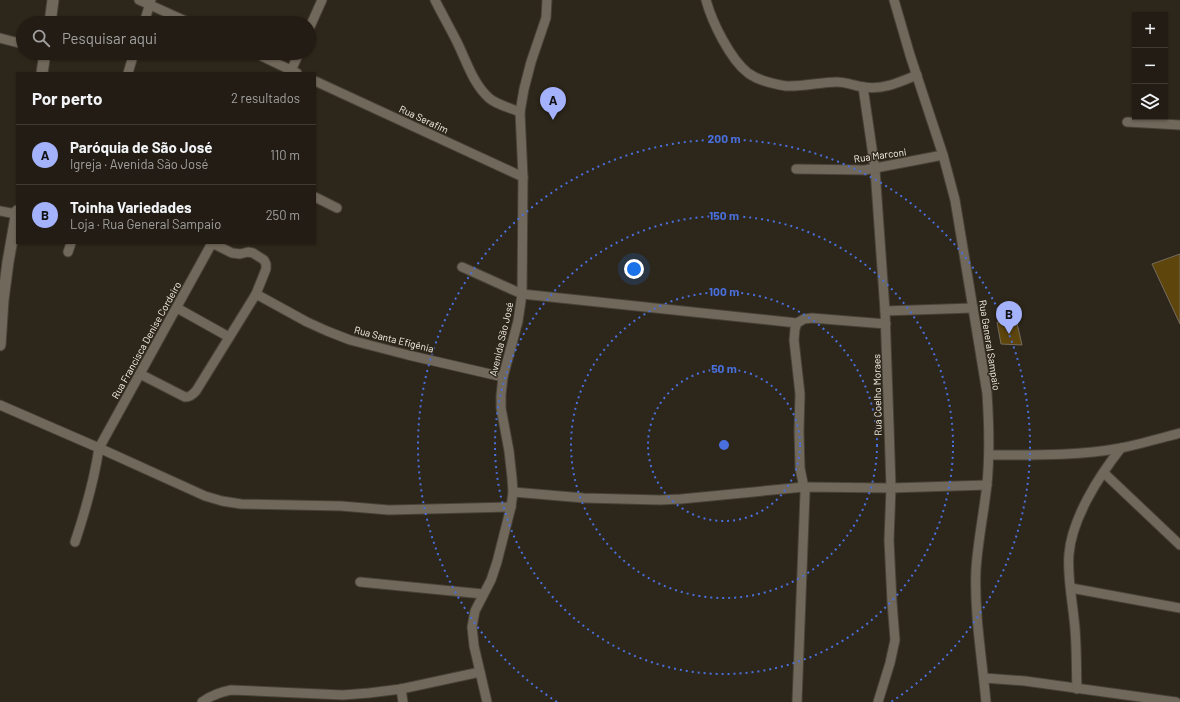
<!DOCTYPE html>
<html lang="pt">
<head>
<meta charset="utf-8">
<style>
	:root { --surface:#221c14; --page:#2e2922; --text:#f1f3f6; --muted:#a2a1a0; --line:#3f3a34; --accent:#a4b2fc }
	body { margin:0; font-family:Barlow,sans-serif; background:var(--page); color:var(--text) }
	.controls { position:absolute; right:12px; top:12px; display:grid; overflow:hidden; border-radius:0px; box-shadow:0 1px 3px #0004 }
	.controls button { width:36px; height:36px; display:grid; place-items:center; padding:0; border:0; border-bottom:1px solid var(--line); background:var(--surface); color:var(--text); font:20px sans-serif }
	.you { position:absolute; left:634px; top:269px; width:14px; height:14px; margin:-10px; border:3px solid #fff; border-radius:50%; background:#1a73e8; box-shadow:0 0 0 6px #1a73e833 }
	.badge { display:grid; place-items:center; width:26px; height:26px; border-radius:50%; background:var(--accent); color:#111; font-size:13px; font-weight:700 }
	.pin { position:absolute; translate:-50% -33px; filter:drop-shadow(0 1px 2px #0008) }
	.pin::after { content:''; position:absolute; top:21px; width:14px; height:12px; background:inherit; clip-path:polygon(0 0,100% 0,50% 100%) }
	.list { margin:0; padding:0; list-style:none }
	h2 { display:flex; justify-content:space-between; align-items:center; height:52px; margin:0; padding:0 16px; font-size:17px }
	h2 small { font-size:13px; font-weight:400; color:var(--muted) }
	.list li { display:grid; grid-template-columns:26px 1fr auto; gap:12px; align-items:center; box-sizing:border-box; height:60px; padding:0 16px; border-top:1px solid var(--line) }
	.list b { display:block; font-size:15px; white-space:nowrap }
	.list p { margin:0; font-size:13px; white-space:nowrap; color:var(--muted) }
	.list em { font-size:13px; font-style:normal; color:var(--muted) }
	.icon { flex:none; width:22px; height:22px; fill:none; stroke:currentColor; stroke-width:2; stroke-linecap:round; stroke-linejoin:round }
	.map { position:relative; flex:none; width:1180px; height:702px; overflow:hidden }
	.search { position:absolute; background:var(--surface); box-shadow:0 1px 3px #0004; left:16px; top:16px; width:300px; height:44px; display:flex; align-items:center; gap:10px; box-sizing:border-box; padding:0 14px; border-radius:22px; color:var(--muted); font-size:15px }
	.panel { position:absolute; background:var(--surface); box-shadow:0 1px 3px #0004; left:16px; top:72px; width:300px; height:172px; border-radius:0px }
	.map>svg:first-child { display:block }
	.building { fill:#5d450c; stroke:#756d5f }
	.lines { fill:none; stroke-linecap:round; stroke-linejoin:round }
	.minor-casing { stroke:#474137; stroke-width:11 }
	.tertiary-casing { stroke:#474137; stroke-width:13 }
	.minor { stroke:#70685a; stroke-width:9 }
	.tertiary { stroke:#70685a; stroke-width:11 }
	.ring { fill:none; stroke:#496fdc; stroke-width:2; stroke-dasharray:2 4 }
	.labels { text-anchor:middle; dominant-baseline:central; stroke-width:3; stroke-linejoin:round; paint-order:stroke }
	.street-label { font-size:10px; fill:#f7f3ea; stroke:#2d261a }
	.centre { fill:#496fdc; stroke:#2d261a; stroke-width:2 }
	.ring-label { font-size:12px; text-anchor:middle; font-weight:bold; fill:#496fdc; stroke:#2d261a; stroke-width:3; stroke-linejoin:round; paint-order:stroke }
</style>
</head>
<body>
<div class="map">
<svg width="1180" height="702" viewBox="0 0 1180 702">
	<rect width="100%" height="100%" fill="#2d261a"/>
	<g class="building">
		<path d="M 1180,254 L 1180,324 L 1152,264 Z"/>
		<path d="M 997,322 L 1017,323 L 1022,345 L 1001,344 Z"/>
	</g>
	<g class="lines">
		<defs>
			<g id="minor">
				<path d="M 139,0 L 190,23"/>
				<path d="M 435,0 C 442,14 450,28 457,42 C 466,60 473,84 489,98 C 497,105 511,108 520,112"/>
				<path d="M 706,0 C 712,22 730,59 748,73 C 759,81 773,84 786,86 C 803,87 820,82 837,82 C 846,82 855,86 864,87 C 883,90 900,82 917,75"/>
				<path d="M 894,0 L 910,55 L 943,155 L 955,200 L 987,393 C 989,423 990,453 987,484 C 984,512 978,540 976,569 C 974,613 982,658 986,702"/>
				<path d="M 144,23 L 151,0"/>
				<path d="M 309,29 L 322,0"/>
				<path d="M 0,38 L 23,44"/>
				<path d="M 255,53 L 297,73"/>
				<path d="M 128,73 L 134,53"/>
				<path d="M 290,73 L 299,53"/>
				<path d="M 315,81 L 523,177"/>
				<path d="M 863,87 L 875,169 L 885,311 L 889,426 L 891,488 L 889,540 L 892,602 L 895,640 L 890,663 L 878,702"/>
				<path d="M 1127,122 L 1180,125"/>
				<path d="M 796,169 L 865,170 L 943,155"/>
				<path d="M 315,197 L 337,208"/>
				<path d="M 0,211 L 16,214"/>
				<path d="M 212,243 L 232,253 L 240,254 L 248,252 L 253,253 L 264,260 L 266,264 L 266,269 L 256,294"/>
				<path d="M 68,252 L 71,243"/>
				<path d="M 462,267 L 522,294 L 797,323"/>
				<path d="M 177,308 L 229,337"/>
				<path d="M 885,311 L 973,308"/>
				<path d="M 140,374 L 185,397 C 190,397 192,395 196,391 L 256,294 L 307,322 L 327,331 L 350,340 L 408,355 L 503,377"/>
				<path d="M 0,405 L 99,448 L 205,496 L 222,501 L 241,504 L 341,506 L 389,510 L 511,507"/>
				<path d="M 989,455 C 1033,455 1078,456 1121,448 C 1140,444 1161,438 1180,433"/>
				<path d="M 1104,473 L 1180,545"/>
				<path d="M 513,492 L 584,498 L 660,500 L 681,499 L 804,487 L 891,488 L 987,485"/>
				<path d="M 75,542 C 86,509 94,482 99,448 L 212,243"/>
				<path d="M 360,582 L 483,594"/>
				<path d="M 1071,588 L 1180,608"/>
				<path d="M 984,678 L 1025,681 L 1176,702"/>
				<path d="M 1077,689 C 1076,665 1077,642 1074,619 C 1072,598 1067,575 1069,554 C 1072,518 1099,476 1121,448"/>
				<path d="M 202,702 C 212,695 220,692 231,690 L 343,695 L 369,693 L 401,689"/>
				<path d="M 403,702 L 401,689 L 480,672"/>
				<path d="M 487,702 L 474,646 L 472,627 L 475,611 L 491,580 L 497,562 L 511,507 L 513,492 L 512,478 L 509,451 L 501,408 L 501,395 L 503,377 L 518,321 L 522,294 L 523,177 L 520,112 L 524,89 L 531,62 L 546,18 L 547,0"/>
				<path d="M 797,702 L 805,493 L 800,468 L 799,431 L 800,394 L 794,340 L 795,329 L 797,323 L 804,319 L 812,318 L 886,324"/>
			</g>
			<g id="tertiary">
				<path d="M 50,23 L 53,0"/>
				<path d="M 42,73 L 45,53"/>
				<path d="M 0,345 L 3,300 L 8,262 L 17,211"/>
			</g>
		</defs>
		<use href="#minor" class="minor-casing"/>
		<use href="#tertiary" class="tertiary-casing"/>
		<use href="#minor" class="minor"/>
		<use href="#tertiary" class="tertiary"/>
	</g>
	<g class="ring">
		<circle cx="724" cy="445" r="76"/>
		<circle cx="724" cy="445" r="153"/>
		<circle cx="724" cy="445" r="229"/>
		<path d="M557 702A306 306 0 1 1 891 702"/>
	</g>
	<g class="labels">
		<g class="street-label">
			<text transform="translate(424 119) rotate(25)">Rua Serafim</text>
			<text transform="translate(880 155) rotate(-8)">Rua Marconi</text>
			<text transform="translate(394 339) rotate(14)">Rua Santa Efigênia</text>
			<text transform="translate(501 339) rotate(-77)">Avenida São José</text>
			<text transform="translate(146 340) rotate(-61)">Rua Francisca Denise Cordeiro</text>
			<text transform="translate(990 345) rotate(81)">Rua General Sampaio</text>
			<text transform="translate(877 395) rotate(-91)">Rua Coelho Moraes</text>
		</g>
	</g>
	<circle cx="724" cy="445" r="6" class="centre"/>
	<g class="ring-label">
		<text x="724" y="143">200 m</text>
		<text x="724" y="220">150 m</text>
		<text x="724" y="296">100 m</text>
		<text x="724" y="373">50 m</text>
	</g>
</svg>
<div class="controls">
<button>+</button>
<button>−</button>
<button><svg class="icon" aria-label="layers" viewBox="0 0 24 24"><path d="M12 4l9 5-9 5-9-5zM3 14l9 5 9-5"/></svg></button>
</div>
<div class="you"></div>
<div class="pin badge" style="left:553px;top:120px">A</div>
<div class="pin badge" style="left:1009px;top:334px">B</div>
<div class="search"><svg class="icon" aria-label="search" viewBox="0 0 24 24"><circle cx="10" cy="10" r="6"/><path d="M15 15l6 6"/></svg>Pesquisar aqui</div>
<section class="panel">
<h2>Por perto<small>2 resultados</small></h2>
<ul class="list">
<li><span class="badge">A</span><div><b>Paróquia de São José</b><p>Igreja · Avenida São José</p></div><em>110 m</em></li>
<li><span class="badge">B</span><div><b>Toinha Variedades</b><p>Loja · Rua General Sampaio</p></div><em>250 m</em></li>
</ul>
</section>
</div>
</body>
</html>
